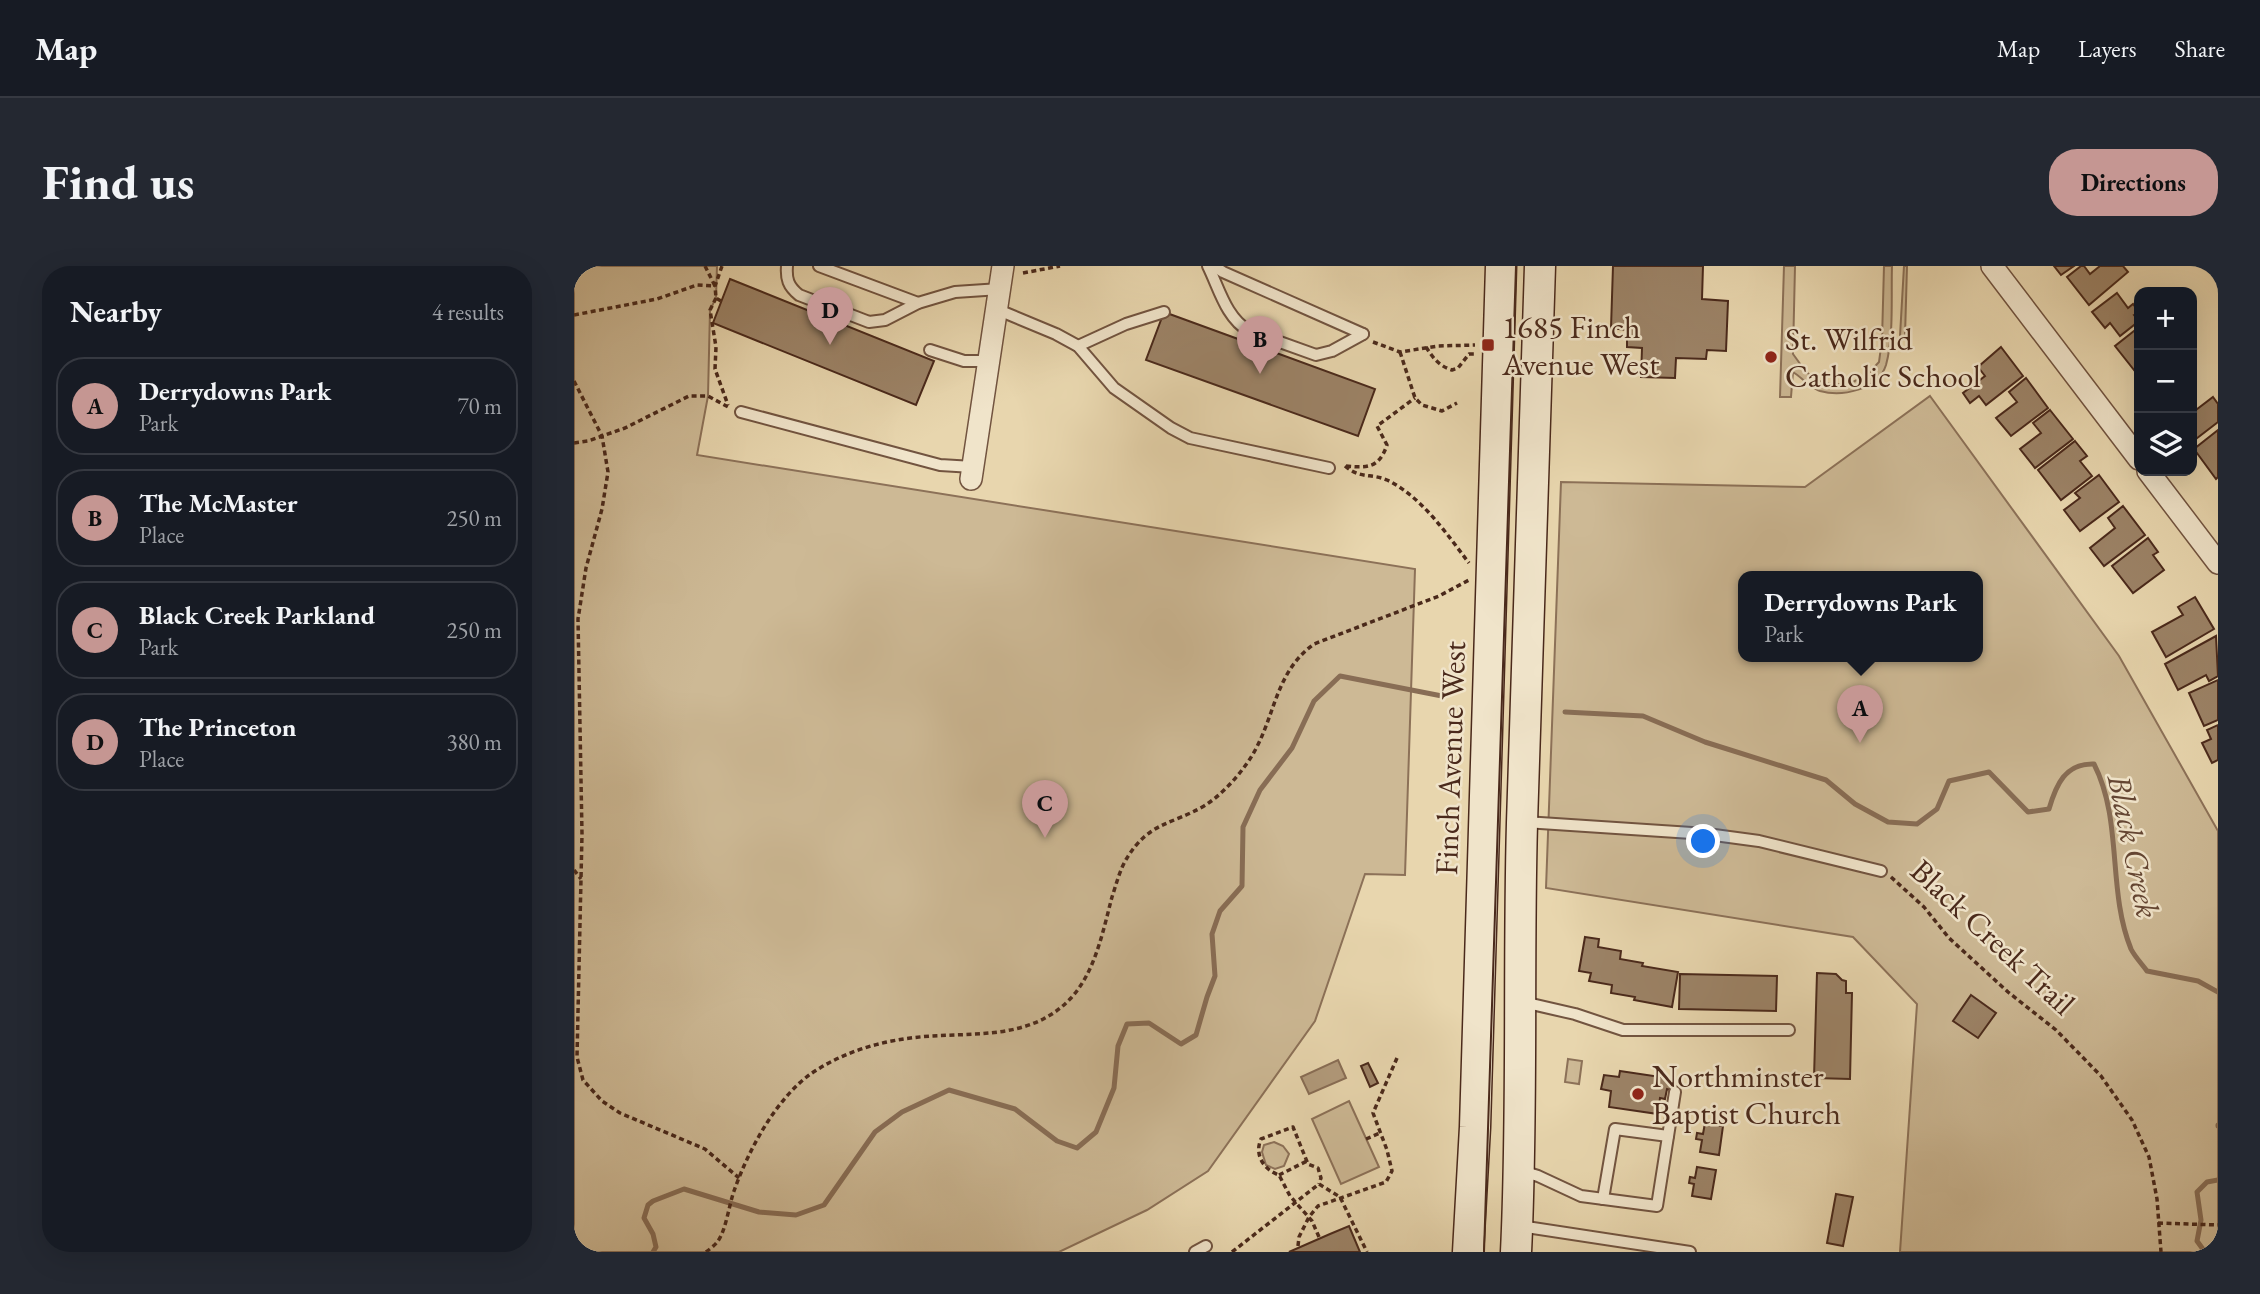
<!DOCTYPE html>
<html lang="en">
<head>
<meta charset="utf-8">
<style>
	:root { --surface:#171b24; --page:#242831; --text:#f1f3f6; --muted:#9ea1a6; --line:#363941; --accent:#c59692 }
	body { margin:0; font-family:"EB Garamond",serif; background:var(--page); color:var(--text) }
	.controls { position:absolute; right:21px; top:21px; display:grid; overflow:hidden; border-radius:14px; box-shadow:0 7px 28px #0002 }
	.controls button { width:63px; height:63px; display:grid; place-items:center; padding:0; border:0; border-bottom:2px solid var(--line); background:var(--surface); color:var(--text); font:35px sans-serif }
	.you { position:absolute; left:1130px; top:576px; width:24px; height:24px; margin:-18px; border:5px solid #fff; border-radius:50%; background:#1a73e8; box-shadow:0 0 0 10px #1a73e833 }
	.badge { display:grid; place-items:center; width:46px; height:46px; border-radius:50%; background:var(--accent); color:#111; font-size:23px; font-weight:700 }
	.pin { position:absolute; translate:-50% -58px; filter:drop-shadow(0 2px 4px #0008) }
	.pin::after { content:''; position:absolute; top:37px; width:24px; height:21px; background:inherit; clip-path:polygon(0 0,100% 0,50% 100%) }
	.popup { position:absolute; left:1164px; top:305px; width:245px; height:91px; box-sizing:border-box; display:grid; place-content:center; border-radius:14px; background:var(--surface); filter:drop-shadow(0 2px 5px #0005); font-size:23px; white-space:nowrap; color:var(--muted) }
	.popup b { font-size:26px; color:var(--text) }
	.popup::after { content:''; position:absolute; left:50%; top:100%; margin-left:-14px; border:14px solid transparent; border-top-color:var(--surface) }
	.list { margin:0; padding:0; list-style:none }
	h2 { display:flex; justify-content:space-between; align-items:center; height:91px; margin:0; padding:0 28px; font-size:30px }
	h2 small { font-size:23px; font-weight:400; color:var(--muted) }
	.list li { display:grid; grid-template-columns:46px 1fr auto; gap:21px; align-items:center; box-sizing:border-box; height:98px; margin:0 14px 14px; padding:0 14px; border:2px solid var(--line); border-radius:28px }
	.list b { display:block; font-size:26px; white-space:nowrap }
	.list p { margin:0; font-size:23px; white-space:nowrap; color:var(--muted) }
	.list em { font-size:23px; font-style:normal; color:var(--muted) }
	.icon { flex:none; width:38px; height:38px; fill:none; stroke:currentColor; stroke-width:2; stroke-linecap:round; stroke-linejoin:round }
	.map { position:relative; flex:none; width:1644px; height:986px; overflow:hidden; border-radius:28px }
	header { display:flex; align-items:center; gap:42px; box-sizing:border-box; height:98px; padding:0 35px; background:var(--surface); border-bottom:2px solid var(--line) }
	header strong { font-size:33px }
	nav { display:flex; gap:38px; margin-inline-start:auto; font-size:24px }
	.intro { display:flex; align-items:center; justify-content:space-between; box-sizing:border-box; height:168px; padding:0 42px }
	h1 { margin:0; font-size:49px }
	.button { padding:18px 32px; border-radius:28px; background:var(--accent); color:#111; font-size:24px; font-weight:700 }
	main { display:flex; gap:42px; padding:0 42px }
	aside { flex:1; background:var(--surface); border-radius:28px; box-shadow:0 7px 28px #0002 }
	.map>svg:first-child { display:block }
	.green { fill:#cdb995; stroke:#8c7158; stroke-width:2; fill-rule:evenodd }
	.water { fill:#b29b7c; stroke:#886d55; stroke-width:2 }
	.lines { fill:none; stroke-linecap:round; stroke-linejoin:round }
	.stream { stroke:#886d55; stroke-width:5 }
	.building { fill:#9c8367; stroke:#4a291b; stroke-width:2 }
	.lane-casing { stroke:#725440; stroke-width:14 }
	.street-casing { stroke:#725440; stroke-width:24 }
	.secondary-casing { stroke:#4a291b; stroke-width:33 }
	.path { stroke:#4a291b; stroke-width:3.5; stroke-dasharray:5 3.5; stroke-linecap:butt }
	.lane { stroke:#f0e4ca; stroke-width:10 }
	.street { stroke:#f0e4ca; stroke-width:21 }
	.secondary { stroke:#f0e4ca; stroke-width:30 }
	.tram { stroke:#4a291b; stroke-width:2 }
	.poi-dot { fill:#8f2418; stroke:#f0e4ca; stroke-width:2.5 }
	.labels { text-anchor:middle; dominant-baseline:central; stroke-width:5; stroke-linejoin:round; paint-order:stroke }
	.poi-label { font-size:32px; fill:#4a291b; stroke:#f0e4ca; text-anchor:start }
	.street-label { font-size:32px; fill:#4a291b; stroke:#f0e4ca }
	.water-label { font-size:33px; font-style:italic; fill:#644633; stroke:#f0e4ca }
</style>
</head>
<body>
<header>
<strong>Map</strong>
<nav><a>Map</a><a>Layers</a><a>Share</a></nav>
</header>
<div class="intro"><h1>Find us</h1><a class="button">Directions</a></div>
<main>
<aside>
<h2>Nearby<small>4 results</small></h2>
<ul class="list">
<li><span class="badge">A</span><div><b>Derrydowns Park</b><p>Park</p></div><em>70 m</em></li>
<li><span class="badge">B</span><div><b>The McMaster</b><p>Place</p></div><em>250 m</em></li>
<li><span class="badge">C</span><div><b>Black Creek Parkland</b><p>Park</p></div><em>250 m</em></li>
<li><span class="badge">D</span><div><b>The Princeton</b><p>Place</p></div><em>380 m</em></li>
</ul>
</aside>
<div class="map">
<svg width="1644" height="986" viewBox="0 0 1644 986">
	<rect width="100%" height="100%" fill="#e8d6ae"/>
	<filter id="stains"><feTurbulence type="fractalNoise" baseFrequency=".00286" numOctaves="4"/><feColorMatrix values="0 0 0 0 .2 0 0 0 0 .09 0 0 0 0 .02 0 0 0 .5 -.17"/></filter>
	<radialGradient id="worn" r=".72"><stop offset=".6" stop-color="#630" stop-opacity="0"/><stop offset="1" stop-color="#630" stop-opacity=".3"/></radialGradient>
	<g class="green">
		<path d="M 0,0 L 143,0 L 142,32 L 136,44 L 134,130 L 123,189 L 841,303 L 831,609 L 791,608 L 741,755 L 634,905 L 573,944 L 485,986 L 0,986 Z"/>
		<path d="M 1210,0 L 1221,0 L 1219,88 L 1232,106 L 1249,117 L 1272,119 L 1292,110 L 1305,96 L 1308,74 L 1310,0 L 1318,0 C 1317,30 1320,70 1312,99 C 1304,124 1268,131 1246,125 C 1237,122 1227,111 1219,106 L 1217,131 L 1206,131 Z"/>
		<path d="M 1330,0 L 1333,0 L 1331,70 L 1326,70 Z"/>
		<path d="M 1356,130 L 1545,390 L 1644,565 L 1644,986 L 1326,986 L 1343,738 L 1279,671 L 972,622 L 987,216 L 1231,221 ZM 1169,311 L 1403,311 L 1403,391 L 1169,391 Z"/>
		<path d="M 994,793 L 1008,795 L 1005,818 L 991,816 Z"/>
		<path d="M 775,835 L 805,901 L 767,918 L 738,853 Z"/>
		<path d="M 700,876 L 709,880 L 715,888 L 710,900 L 701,903 L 692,899 L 688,886 L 690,879 Z"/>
	</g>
	<path class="water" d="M 764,794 L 772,812 L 735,828 L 727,811 Z"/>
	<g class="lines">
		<g class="stream">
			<path d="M 991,446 L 1069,450 L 1131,476 L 1252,514 L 1281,538 L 1314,556 L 1343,558 L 1363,543 L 1375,515 L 1415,506 L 1454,546 L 1475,543 C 1482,519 1491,497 1520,498 C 1549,555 1533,624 1557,683 C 1561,691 1568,698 1573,705 L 1624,715 L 1644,726"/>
			<path d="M 1644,859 L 1644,860"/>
			<path d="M 79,986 L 82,981 L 79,968 L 70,952 L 74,939 L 79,935 L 110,923 L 185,946 L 222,949 L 250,939 L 301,866 L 328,846 L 375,824 L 441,843 L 483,875 L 503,882 L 522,866 L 540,822 L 544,780 L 553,758 L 575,757 L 607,778 L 622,769 L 633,731 L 641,710 L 638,668 L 646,645 L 668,620 L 669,561 L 686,524 L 718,482 L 740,435 L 766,410 L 868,430"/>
			<path d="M 1631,986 L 1623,975 L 1627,954 L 1623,926 L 1633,916 L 1644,914"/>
		</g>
	</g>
	<g class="building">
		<path d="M 1039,0 L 1129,0 L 1128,33 L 1154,35 L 1152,85 L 1133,84 L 1132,93 L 1102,92 L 1101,112 L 1067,111 L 1068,82 L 1053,81 L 1053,64 L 1037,62 Z"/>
		<path d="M 1480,0 L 1500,0 L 1487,9 Z"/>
		<path d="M 1507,0 L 1510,0 L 1516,8 L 1526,0 L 1549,0 L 1554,6 L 1515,39 L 1493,11 Z"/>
		<path d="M 156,13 L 360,95 L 342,139 L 139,57 Z"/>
		<path d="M 1543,27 L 1554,42 L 1559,38 L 1565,46 L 1560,49 L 1565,55 L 1546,70 L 1536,57 L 1531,62 L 1518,46 Z"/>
		<path d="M 590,46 L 801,123 L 784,170 L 572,94 Z"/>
		<path d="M 1565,61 L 1565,108 L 1564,109 L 1541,80 Z"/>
		<path d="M 1427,81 L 1449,110 L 1412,139 L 1405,130 L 1396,137 L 1389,127 L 1411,110 L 1404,101 Z"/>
		<path d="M 1452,112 L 1474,142 L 1437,170 L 1422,152 L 1443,136 L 1435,126 Z"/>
		<path d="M 1639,131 L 1644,138 L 1644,156 L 1618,176 L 1618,147 Z"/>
		<path d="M 1476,144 L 1499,173 L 1461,202 L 1446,183 L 1467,167 L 1459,157 Z"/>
		<path d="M 1644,164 L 1644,211 L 1642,213 L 1620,183 Z"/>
		<path d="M 1501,175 L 1513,190 L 1506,195 L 1518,210 L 1487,234 L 1464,204 Z"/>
		<path d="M 1525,209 L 1545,236 L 1506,265 L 1490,244 L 1506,232 L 1501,227 Z"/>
		<path d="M 1549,240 L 1571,269 L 1530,300 L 1516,282 L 1541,262 L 1534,252 Z"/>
		<path d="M 1574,272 L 1584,286 L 1579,289 L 1590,304 L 1559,327 L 1538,300 Z"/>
		<path d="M 1621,331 L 1640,363 L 1592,391 L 1578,366 L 1609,349 L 1604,341 Z"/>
		<path d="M 1642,370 L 1644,410 L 1635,415 L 1632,409 L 1604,424 L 1591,398 Z"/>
		<path d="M 1644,414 L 1644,454 L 1630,460 L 1615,427 Z"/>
		<path d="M 1644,459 L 1644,494 L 1638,497 L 1628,477 L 1637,473 L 1633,464 Z"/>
		<path d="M 1011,671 L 1025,673 L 1024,681 L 1047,685 L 1046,693 L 1069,697 L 1068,700 L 1104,706 L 1098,741 L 1060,734 L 1061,731 L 1037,727 L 1038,719 L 1015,715 L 1017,707 L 1005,705 Z"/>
		<path d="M 1243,707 L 1262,708 L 1268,714 L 1272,715 L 1272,727 L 1278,727 L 1276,813 L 1240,812 Z"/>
		<path d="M 1106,708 L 1203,710 L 1202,745 L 1105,743 Z"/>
		<path d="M 1397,729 L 1422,747 L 1404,772 L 1379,755 Z"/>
		<path d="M 794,797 L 804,817 L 796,821 L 787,800 Z"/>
		<path d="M 1046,805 L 1100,813 L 1096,824 L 1093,823 L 1091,833 L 1086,832 L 1084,848 L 1035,841 L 1037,825 L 1027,823 L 1030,809 L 1045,811 Z"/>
		<path d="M 1131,857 L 1149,860 L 1145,889 L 1126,886 L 1128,874 L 1122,873 L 1123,867 L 1129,868 Z"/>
		<path d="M 1123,901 L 1142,904 L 1137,933 L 1118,930 L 1120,918 L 1115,917 L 1116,911 L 1121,912 Z"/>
		<path d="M 1262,928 L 1279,931 L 1269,980 L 1253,977 Z"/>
		<path d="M 775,960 L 786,986 L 715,986 L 756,968 Z"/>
	</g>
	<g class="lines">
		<defs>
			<g id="lane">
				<path d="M 213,0 C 212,13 214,20 225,29 L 295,56 L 311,54 L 344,37 L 381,26 L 426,23"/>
				<path d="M 245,0 L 344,37"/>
				<path d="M 634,0 C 645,22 652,52 675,65 L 742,89 L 758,85 L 789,68"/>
				<path d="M 640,0 L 649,6 L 789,68"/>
				<path d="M 422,43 L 482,68 L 504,80 L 540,122 L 597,162 L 616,172 L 755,202"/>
				<path d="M 504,80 L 552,58 L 590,46"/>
				<path d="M 356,84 L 390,95 L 415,95"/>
				<path d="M 167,146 L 366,199 L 399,201"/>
				<path d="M 951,556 L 1133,568 L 1185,575 L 1307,605"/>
				<path d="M 949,736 L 1001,748 L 1049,764 L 1215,764"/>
				<path d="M 948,905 L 964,910 L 1007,930 L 1083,940 L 1101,826"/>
				<path d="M 1029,933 L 1041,863 L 1094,870"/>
				<path d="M 946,960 L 1116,986"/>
				<path d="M 621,986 L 632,980"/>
			</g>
			<g id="street">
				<path d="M 1418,0 L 1565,193"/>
				<path d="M 1574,205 L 1644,297"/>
				<path d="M 397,213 L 429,0"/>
			</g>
			<g id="secondary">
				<path d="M 894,986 L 901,861 L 927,0"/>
				<path d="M 942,986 C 949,843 944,700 948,557 C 953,371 961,186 966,0"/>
			</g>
		</defs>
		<use href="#lane" class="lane-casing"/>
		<use href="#street" class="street-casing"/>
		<use href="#secondary" class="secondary-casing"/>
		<g class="path">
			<path d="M 131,0 L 141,20"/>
			<path d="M 449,7 L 486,0"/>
			<path d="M 142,32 L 136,44 L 142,81 L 141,103 L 154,139"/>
			<path d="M 147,35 L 142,32 L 141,20 L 148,0"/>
			<path d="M 0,49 L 83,33 L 123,19 L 141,20"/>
			<path d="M 799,76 L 826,86 L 864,80 L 901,79"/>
			<path d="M 852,81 C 859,92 865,100 878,104 L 884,102 L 895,88 L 901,88"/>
			<path d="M 826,86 L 841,132 L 848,139 L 868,145 L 883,137"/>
			<path d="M 0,115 L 28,170 L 34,206 L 28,243 L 12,302 L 4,353 L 8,568 L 3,791 L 9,814 L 28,835 L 46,847 L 131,883 L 165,912"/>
			<path d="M 0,177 L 14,175 L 51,162 L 115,130 L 134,130 L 156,142"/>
			<path d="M 771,200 C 786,213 796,207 813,214 C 848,231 872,267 895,297"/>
			<path d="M 772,200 C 794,202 805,202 813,179 L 803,160 L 841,132"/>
			<path d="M 0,604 L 7,613"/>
			<path d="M 1317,611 L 1350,641 L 1375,672 L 1434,726 L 1482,764 L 1527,810 L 1558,854 L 1575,891 L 1583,933 L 1587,986"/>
			<path d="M 792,873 L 806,867"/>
			<path d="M 705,909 L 733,895"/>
			<path d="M 1584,957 L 1644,959"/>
			<path d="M 745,971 L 738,955 L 716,930 L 705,909 C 690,904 680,889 687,873 L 719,861 L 734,898 L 744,902 L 747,912 L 745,918"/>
			<path d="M 724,980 L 725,971 L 735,951 L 744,940 L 812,916 L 818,905 L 813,884 L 799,847 L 823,792"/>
			<path d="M 132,986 C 136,983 141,979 144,975 C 152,964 155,939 160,925 C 174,885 202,832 238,807 C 274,783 314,773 357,770 C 406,767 459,772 496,733 C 521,707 529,665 538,631 C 542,619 546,603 553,592 C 575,556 597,559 630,540 C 646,530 660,515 671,500 C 702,459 697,409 740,378 L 865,330 L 895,314"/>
			<path d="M 658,986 L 745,918 L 766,931 L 793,986"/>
		</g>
		<use href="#lane" class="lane"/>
		<use href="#street" class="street"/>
		<use href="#secondary" class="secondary"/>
		<path class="tram" d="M 910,986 L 942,0"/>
	</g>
	<g class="poi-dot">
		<rect x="907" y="72" width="14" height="14" rx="3.5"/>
		<circle cx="1197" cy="91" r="7"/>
		<circle cx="1064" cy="828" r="7"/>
	</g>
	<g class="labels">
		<g class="poi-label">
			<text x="928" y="61">1685 Finch<tspan x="928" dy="37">Avenue West</tspan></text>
			<text x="1211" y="73">St. Wilfrid<tspan x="1211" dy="37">Catholic School</tspan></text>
			<text x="1078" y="810">Northminster<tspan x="1078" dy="37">Baptist Church</tspan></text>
		</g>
		<g class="street-label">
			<text transform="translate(876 492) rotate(-88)">Finch Avenue West</text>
			<text transform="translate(1419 671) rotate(43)">Black Creek Trail</text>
		</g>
		<g class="water-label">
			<text transform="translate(1560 580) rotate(78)">Black Creek</text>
		</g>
	</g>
	<rect width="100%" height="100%" filter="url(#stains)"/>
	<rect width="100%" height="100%" fill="url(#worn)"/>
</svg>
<div class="controls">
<button>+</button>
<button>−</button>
<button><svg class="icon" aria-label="layers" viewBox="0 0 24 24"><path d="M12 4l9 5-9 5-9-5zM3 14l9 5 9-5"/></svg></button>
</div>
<div class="you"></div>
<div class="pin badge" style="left:1286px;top:477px">A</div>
<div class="popup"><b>Derrydowns Park</b>Park</div>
<div class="pin badge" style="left:686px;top:108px">B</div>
<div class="pin badge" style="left:471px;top:572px">C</div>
<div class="pin badge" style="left:256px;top:79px">D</div>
</div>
</main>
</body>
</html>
